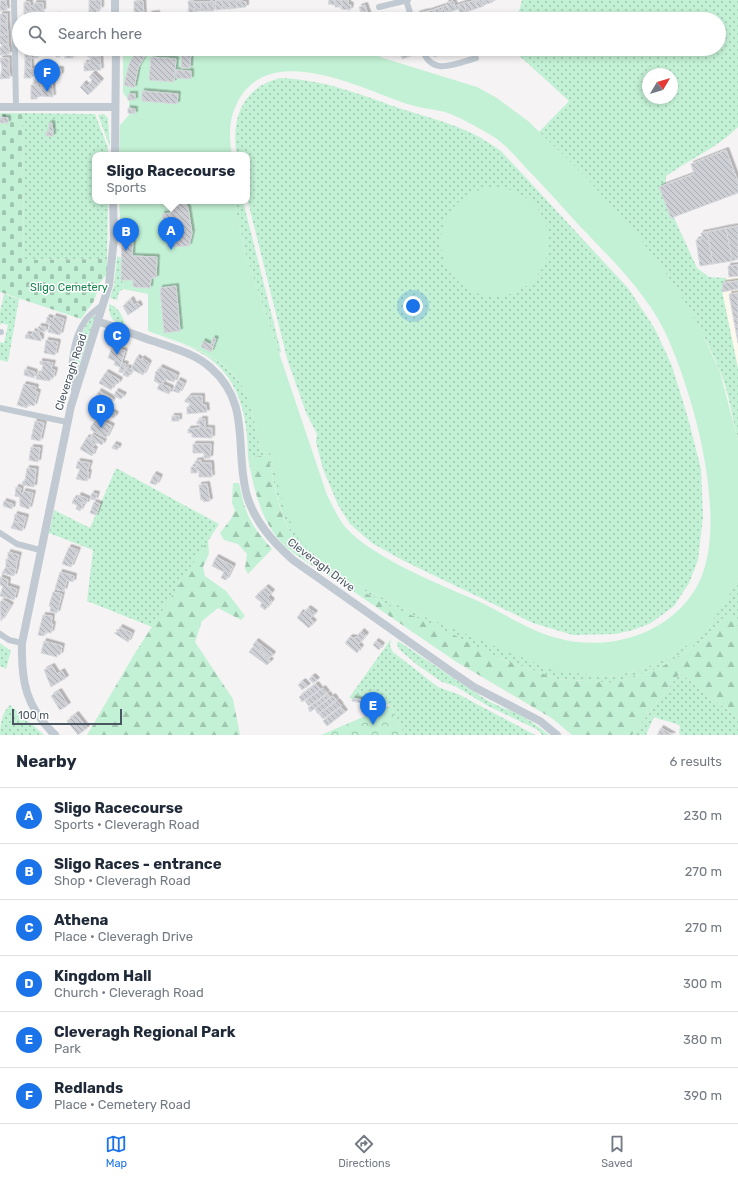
<!DOCTYPE html>
<html lang="en">
<head>
<meta charset="utf-8">
<style>
	:root { --surface:#fff; --page:#f6f6f7; --text:#1f2937; --muted:#747a83; --line:#e0e1e3; --accent:#1a73e8 }
	body { margin:0; font-family:Rubik,sans-serif; background:var(--page); color:var(--text) }
	.compass { position:absolute; left:642px; top:68px; width:36px; height:36px; border-radius:50%; background:var(--surface); box-shadow:0 2px 6px #0003; rotate:52deg }
	.scale { position:absolute; left:12px; bottom:10px; width:110px; box-sizing:border-box; padding-left:4px; border:2px solid #4a5661; border-top:0; font-size:11px; line-height:14px; white-space:nowrap; color:#4a5661; -webkit-text-stroke:3px #fff; paint-order:stroke }
	.you { position:absolute; left:413px; top:306px; width:14px; height:14px; margin:-10px; border:3px solid #fff; border-radius:50%; background:#1a73e8; box-shadow:0 0 0 6px #1a73e833 }
	.badge { display:grid; place-items:center; width:26px; height:26px; border-radius:50%; background:var(--accent); color:#fff; font-size:13px; font-weight:700 }
	.pin { position:absolute; translate:-50% -33px; filter:drop-shadow(0 1px 2px #0008) }
	.pin::after { content:''; position:absolute; top:21px; width:14px; height:12px; background:inherit; clip-path:polygon(0 0,100% 0,50% 100%) }
	.popup { position:absolute; left:92px; top:152px; width:158px; height:52px; box-sizing:border-box; display:grid; place-content:center; border-radius:8px; background:var(--surface); filter:drop-shadow(0 1px 3px #0005); font-size:13px; white-space:nowrap; color:var(--muted) }
	.popup b { font-size:15px; color:var(--text) }
	.popup::after { content:''; position:absolute; left:50%; top:100%; margin-left:-8px; border:8px solid transparent; border-top-color:var(--surface) }
	.list { margin:0; padding:0; list-style:none }
	h2 { display:flex; justify-content:space-between; align-items:center; height:52px; margin:0; padding:0 16px; font-size:17px }
	h2 small { font-size:13px; font-weight:400; color:var(--muted) }
	.list li { display:grid; grid-template-columns:26px 1fr auto; gap:12px; align-items:center; box-sizing:border-box; height:56px; padding:0 16px; border-top:1px solid var(--line) }
	.list b { display:block; font-size:15px; white-space:nowrap }
	.list p { margin:0; font-size:13px; white-space:nowrap; color:var(--muted) }
	.list em { font-size:13px; font-style:normal; color:var(--muted) }
	.icon { flex:none; width:22px; height:22px; fill:none; stroke:currentColor; stroke-width:2; stroke-linecap:round; stroke-linejoin:round }
	.map { position:relative; flex:none; width:738px; height:735px; overflow:hidden }
	.search { position:absolute; background:var(--surface); box-shadow:0 2px 6px #0003; left:12px; right:12px; top:12px; height:44px; display:flex; align-items:center; gap:10px; box-sizing:border-box; padding:0 14px; border-radius:22px; color:var(--muted); font-size:15px }
	.sheet { height:388px; background:var(--surface) }
	nav { display:flex; justify-content:space-around; align-items:center; box-sizing:border-box; height:56px; border-top:1px solid var(--line); background:var(--surface); font-size:11px; color:var(--muted) }
	nav a { display:grid; justify-items:center; gap:2px }
	nav .on { color:var(--accent) }
	.map>svg:first-child { display:block }
	.commercial { fill:#fdf9ef }
	.grass { fill:url(#grass-dots); fill-rule:evenodd }
	.forest { fill:url(#forest-firs) }
	.cemetery { fill:url(#cemetery-stones) }
	.park { fill:url(#park-crowns) }
	.pitch { fill:#c3f1d5 }
	.building { fill:url(#building-back-hatch); stroke:#d7d9de; filter:url(#shadow) }
	.lines { fill:none; stroke-linecap:round; stroke-linejoin:round }
	.minor { stroke:#c1cad2; stroke-width:6 }
	.tertiary { stroke:#c1cad2; stroke-width:8 }
	.labels { text-anchor:middle; dominant-baseline:central; stroke-width:3; stroke-linejoin:round; paint-order:stroke }
	.park-label { font-size:11px; fill:#17864f; stroke:#fff }
	.street-label { font-size:11px; fill:#4a5661; stroke:#fff }
</style>
</head>
<body>
<div class="map">
<svg width="738" height="735" viewBox="0 0 738 735">
	<defs>
		<pattern id="grass-dots" width="8" height="8" patternUnits="userSpaceOnUse"><rect width="8" height="8" fill="#c3f1d5"/><path d="M2 2h.1M6 6h.1" fill="none" stroke="#a0c6b0" stroke-width="1.8" stroke-linecap="round"/></pattern>
		<pattern id="forest-firs" width="22" height="20" patternUnits="userSpaceOnUse"><rect width="22" height="20" fill="#c3f1d5"/><path d="M5 1l3.5 6h-7zM16 11l3.5 6h-7z" fill="#a0c6b0"/></pattern>
		<pattern id="cemetery-stones" width="16" height="16" patternUnits="userSpaceOnUse"><rect width="16" height="16" fill="#c3f1d5"/><path d="M2 7V4a2 2 0 0 1 4 0v3zM10 15v-3a2 2 0 0 1 4 0v3z" fill="#a0c6b0"/></pattern>
		<pattern id="park-crowns" width="20" height="18" patternUnits="userSpaceOnUse"><rect width="20" height="18" fill="#c3f1d5"/><path d="M2 6a3 3 0 1 1 6 0M12 15a3 3 0 1 1 6 0" fill="none" stroke="#a0c6b0"/></pattern>
		<pattern id="building-back-hatch" width="6" height="6" patternUnits="userSpaceOnUse"><rect width="6" height="6" fill="#cdcfd5"/><path d="M-1 5l2 2M0 0l6 6M5-1l2 2" fill="none" stroke="#a8abb0"/></pattern>
		<filter id="shadow"><feDropShadow dx="2.5" dy="-2.5" stdDeviation="0" flood-color="#0004"/></filter>
	</defs>
	<rect width="100%" height="100%" fill="#f5f3f3"/>
	<path class="commercial" d="M 738,276 L 738,368 L 722,291 L 726,278 Z"/>
	<g class="grass">
		<path d="M 522,0 L 738,0 L 738,127 C 717,148 690,159 666,176 L 665,198 L 697,268 L 709,277 L 726,278 L 722,291 L 738,368 L 738,441 C 732,418 729,392 720,371 C 681,277 611,201 539,132 L 569,101 L 512,49 L 719,49 L 719,19 L 517,19 ZM 648,74 L 672,74 L 672,98 L 648,98 Z"/>
		<path d="M 281,78 C 324,80 356,93 396,107 C 437,121 464,124 501,151 L 628,288 L 655,329 L 672,366 L 688,418 L 701,469 L 703,517 L 698,560 L 689,583 L 674,606 L 651,623 L 633,630 L 615,634 L 573,635 L 533,623 L 404,561 L 372,543 L 350,524 L 338,505 L 323,469 L 316,442 L 317,434 L 307,415 L 288,362 L 247,198 L 247,155 L 237,155 C 230,119 243,86 281,78 Z"/>
		<path d="M 22,113 L 95,114 L 108,148 L 108,155 L 95,155 L 95,201 L 108,201 L 107,259 L 24,260 Z"/>
		<path d="M 104,114 L 108,118 L 110,147 L 98,115 Z"/>
		<path d="M 234,201 L 243,201 L 281,352 L 279,353 L 246,255 Z"/>
		<path d="M 117,256 L 121,258 L 123,289 L 119,292 L 117,300 L 110,298 L 114,285 Z"/>
		<path d="M 4,294 L 19,299 L 8,362 L 0,360 L 0,342 L 4,343 L 8,325 L 1,323 L 0,326 L 0,312 Z"/>
		<path d="M 109,304 C 118,306 124,318 125,326 C 112,321 109,318 109,304 Z"/>
		<path d="M 96,314 L 75,377 C 75,355 78,328 96,314 Z"/>
		<path d="M 161,336 C 194,348 233,360 247,396 C 254,413 257,434 261,453 L 270,452 L 276,475 L 325,565 L 351,582 L 404,608 L 552,669 L 604,677 L 637,671 L 674,655 L 736,585 L 738,576 L 738,627 L 729,612 L 701,642 L 660,668 L 613,683 L 558,679 L 504,660 L 383,603 L 346,582 L 344,585 L 334,579 L 336,575 C 321,564 301,549 291,533 C 278,510 274,481 268,455 L 248,458 C 248,418 240,375 201,353 C 189,346 174,341 161,336 Z"/>
		<path d="M 116,468 L 219,524 L 152,627 L 87,601 L 93,550 L 49,533 L 54,510 L 90,528 Z"/>
		<path d="M 391,639 L 390,646 L 393,652 L 438,687 L 460,695 L 535,735 L 404,735 L 391,705 L 349,698 Z"/>
		<path d="M 398,641 L 485,699 C 495,705 504,708 514,712 C 527,718 538,726 549,735 L 542,735 L 538,730 L 488,706 L 455,686 L 442,682 L 416,664 L 399,649 L 397,644 Z"/>
		<path d="M 0,643 L 11,651 L 6,669 L 0,666 Z"/>
		<path d="M 680,673 L 738,718 L 738,735 L 681,735 L 679,734 L 680,726 C 672,721 663,721 654,717 L 646,735 L 632,735 Z"/>
		<path d="M 10,705 L 44,735 L 0,735 C 0,725 2,712 10,705 Z"/>
	</g>
	<g class="forest">
		<path d="M 268,455 C 274,481 277,510 291,533 C 301,550 320,564 336,575 L 334,579 C 318,568 300,559 286,547 C 261,524 254,489 248,458 Z"/>
		<path d="M 233,483 L 239,483 C 245,514 251,526 272,549 L 248,574 L 245,568 L 247,554 L 238,544 L 224,540 L 220,533 L 231,519 L 235,510 L 232,503 Z"/>
		<path d="M 208,540 L 209,554 L 203,567 L 205,576 L 226,591 L 245,616 L 241,620 L 218,608 L 202,621 L 195,642 L 233,699 L 240,735 L 87,735 L 135,653 Z"/>
		<path d="M 346,582 L 383,603 L 434,625 L 504,660 L 558,679 L 613,683 L 660,668 L 701,642 L 730,611 L 738,627 L 738,718 L 680,673 L 632,735 L 572,735 L 553,719 L 455,661 L 344,585 Z"/>
	</g>
	<path class="cemetery" d="M 0,113 L 22,113 L 24,260 L 107,259 L 107,274 L 100,283 L 94,301 L 81,319 L 0,292 Z"/>
	<path class="park" d="M 391,705 L 404,735 L 321,735 Z"/>
	<g class="pitch">
		<path d="M 123,49 L 363,49 L 383,58 L 477,87 L 497,98 L 528,121 L 585,176 L 639,237 L 670,279 L 697,322 L 720,372 L 738,441 L 738,576 L 736,585 L 710,625 L 693,641 L 674,655 L 637,671 L 604,677 L 552,670 L 404,608 L 351,582 L 325,565 L 299,540 L 284,508 L 270,452 L 261,453 C 257,434 254,414 247,396 C 232,356 184,344 148,331 L 148,294 L 123,289 L 121,258 L 126,257 L 126,240 L 121,234 L 119,201 L 234,201 L 246,255 L 327,495 C 333,506 338,519 346,528 C 374,558 434,582 471,598 C 499,610 524,628 553,637 C 605,653 668,636 696,588 C 732,528 693,390 664,330 C 641,284 599,248 565,210 C 552,195 539,181 525,167 C 516,157 508,147 497,139 C 487,132 458,116 445,112 C 433,109 420,108 407,104 C 363,89 279,45 243,93 C 229,113 228,132 232,155 L 119,155 L 120,125 L 129,115 L 129,101 L 123,93 Z"/>
		<circle cx="495" cy="242" r="54"/>
	</g>
	<g class="building">
		<path d="M 6,0 L 7,10 L 0,11 L 0,1 Z"/>
		<path d="M 89,0 L 101,0 L 101,9 L 97,9 L 97,13 L 89,13 Z"/>
		<path d="M 222,0 L 223,9 L 216,10 L 215,1 Z"/>
		<path d="M 222,0 L 229,0 L 230,9 L 223,9 Z"/>
		<path d="M 229,0 L 236,0 L 237,8 L 230,9 Z"/>
		<path d="M 236,0 L 246,2 L 246,7 L 237,8 Z"/>
		<path d="M 329,0 L 335,0 L 335,5 L 328,4 Z"/>
		<path d="M 335,0 L 342,0 L 341,7 L 335,7 Z"/>
		<path d="M 342,0 L 348,0 L 348,4 L 351,5 L 350,10 L 341,9 Z"/>
		<path d="M 475,0 L 482,0 L 484,6 L 478,8 Z"/>
		<path d="M 475,0 L 478,8 L 472,10 L 469,2 Z"/>
		<path d="M 482,0 L 492,0 L 493,2 L 483,5 Z"/>
		<path d="M 134,1 L 143,1 L 144,17 L 134,18 Z"/>
		<path d="M 188,1 L 194,1 L 195,18 L 186,18 L 186,13 L 189,13 Z"/>
		<path d="M 213,1 L 214,11 L 208,11 L 207,2 Z"/>
		<path d="M 453,1 L 455,6 L 458,5 L 459,9 L 449,12 L 446,3 Z"/>
		<path d="M 24,2 L 30,2 L 30,6 L 34,6 L 34,3 L 43,3 L 43,11 L 24,12 Z"/>
		<path d="M 194,2 L 201,2 L 201,11 L 195,11 Z"/>
		<path d="M 201,2 L 207,2 L 208,11 L 201,11 Z"/>
		<path d="M 469,2 L 472,10 L 466,12 L 464,3 Z"/>
		<path d="M 464,3 L 466,12 L 460,14 L 458,5 Z"/>
		<path d="M 365,5 L 367,11 L 361,13 L 359,7 Z"/>
		<path d="M 447,5 L 450,14 L 444,16 L 441,7 Z"/>
		<path d="M 441,7 L 444,16 L 438,18 L 435,9 Z"/>
		<path d="M 435,9 L 438,18 L 432,19 L 429,11 Z"/>
		<path d="M 367,11 L 369,16 L 362,18 L 361,13 Z"/>
		<path d="M 429,11 L 432,19 L 425,19 L 423,12 Z"/>
		<path d="M 24,12 L 30,12 L 30,16 L 33,16 L 33,13 L 41,13 L 41,19 L 24,19 Z"/>
		<path d="M 423,12 L 425,19 L 419,19 L 417,14 Z"/>
		<path d="M 157,13 L 157,19 L 149,19 L 149,14 Z"/>
		<rect x="0" y="14" width="7" height="10"/>
		<path d="M 58,15 L 59,19 L 50,19 L 50,16 Z"/>
		<path d="M 0,24 L 7,24 L 8,34 L 0,35 Z"/>
		<path d="M 8,34 L 8,44 L 2,45 L 0,43 L 0,35 Z"/>
		<path d="M 8,44 L 10,54 L 0,55 L 0,47 L 2,47 L 2,45 Z"/>
		<path d="M 25,49 L 38,50 L 38,58 L 25,58 Z"/>
		<rect x="56" y="49" width="4" height="8"/>
		<rect x="65" y="49" width="8" height="9"/>
		<path d="M 87,49 L 100,49 L 102,50 L 102,53 L 100,53 L 100,56 L 88,57 Z"/>
		<path d="M 137,49 L 149,49 L 138,68 L 134,88 L 124,85 L 129,64 Z"/>
		<path d="M 182,49 L 191,49 L 190,68 L 181,68 Z"/>
		<path d="M 399,49 L 408,49 L 409,50 L 400,53 Z"/>
		<path d="M 431,49 L 438,49 L 440,55 L 434,57 Z"/>
		<path d="M 438,49 L 446,49 L 447,52 L 440,55 Z"/>
		<path d="M 409,50 L 411,56 L 402,59 L 400,53 Z"/>
		<path d="M 100,56 L 101,70 L 84,71 L 84,63 L 90,63 L 90,57 Z"/>
		<path d="M 151,57 L 176,59 L 174,82 L 149,80 Z"/>
		<path d="M 0,58 L 9,58 L 9,68 L 2,68 Z"/>
		<rect x="25" y="58" width="6" height="10"/>
		<path d="M 2,68 L 9,68 L 10,78 L 0,79 Z"/>
		<path d="M 25,68 L 37,69 L 37,74 L 31,74 L 31,78 L 24,78 Z"/>
		<path d="M 57,69 L 61,69 L 61,75 L 57,76 Z"/>
		<path d="M 176,70 L 191,71 L 191,79 L 176,78 Z"/>
		<path d="M 93,73 L 101,81 L 95,88 L 90,83 L 92,80 L 89,77 Z"/>
		<path d="M 52,79 L 53,97 L 42,96 L 41,80 Z"/>
		<rect x="34" y="80" width="7" height="4"/>
		<path d="M 84,83 L 87,86 L 90,83 L 95,88 L 88,95 L 80,87 Z"/>
		<path d="M 31,85 L 38,85 L 38,88 L 41,88 L 42,96 L 37,97 L 37,99 L 31,99 Z"/>
		<path d="M 142,91 L 178,94 L 177,104 L 142,101 Z"/>
		<rect x="128" y="94" width="7" height="6"/>
		<path d="M 128,108 L 135,109 L 135,114 L 128,113 Z"/>
		<path d="M 0,117 L 8,118 L 8,123 L 0,123 Z"/>
		<path d="M 49,123 L 52,123 L 53,132 L 49,132 Z"/>
		<rect x="46" y="132" width="7" height="4"/>
		<path d="M 726,150 L 738,182 L 738,193 L 671,218 L 659,187 L 694,174 L 691,164 Z"/>
		<path d="M 171,201 L 184,201 L 188,208 L 192,233 L 189,246 L 168,247 L 162,214 L 171,213 L 169,202 Z"/>
		<path d="M 738,226 L 738,259 L 732,261 L 726,228 Z"/>
		<path d="M 726,228 L 732,261 L 713,264 L 707,232 Z"/>
		<path d="M 707,232 L 713,264 L 700,266 L 696,240 L 702,239 L 701,233 Z"/>
		<path d="M 122,241 L 133,242 L 132,256 L 157,257 L 156,278 L 151,278 L 150,288 L 133,287 L 133,280 L 121,280 Z"/>
		<path d="M 738,265 L 738,276 L 729,277 L 728,266 Z"/>
		<path d="M 738,281 L 738,289 L 722,292 L 723,283 Z"/>
		<path d="M 176,286 L 180,331 L 164,333 L 160,288 Z"/>
		<path d="M 738,293 L 738,343 L 729,294 Z"/>
		<path d="M 131,299 L 134,305 L 138,303 L 140,307 L 128,315 L 123,306 Z"/>
		<path d="M 54,316 L 64,319 L 60,335 L 48,332 L 50,324 L 46,323 L 47,317 L 53,319 Z"/>
		<path d="M 39,326 L 46,327 L 45,332 L 38,330 Z"/>
		<path d="M 33,331 L 39,332 L 39,335 L 41,336 L 41,341 L 25,338 L 26,334 L 32,335 Z"/>
		<path d="M 213,338 L 216,339 L 211,352 L 201,347 L 203,341 L 211,345 Z"/>
		<path d="M 46,340 L 58,342 L 55,355 L 44,353 Z"/>
		<path d="M 112,347 L 120,348 L 119,349 L 125,351 L 120,367 L 114,365 L 115,361 L 108,358 Z"/>
		<path d="M 137,357 L 141,360 L 142,358 L 149,363 L 143,375 L 131,369 Z"/>
		<path d="M 40,361 L 53,363 L 51,369 L 55,370 L 53,378 L 50,378 L 50,381 L 36,379 L 37,374 L 41,374 L 43,365 L 40,364 Z"/>
		<path d="M 121,363 L 126,364 L 123,373 L 119,372 Z"/>
		<path d="M 127,367 L 132,370 L 128,377 L 123,375 Z"/>
		<path d="M 160,367 L 177,375 L 174,382 L 165,379 L 162,385 L 154,381 L 156,371 L 158,372 Z"/>
		<path d="M 25,369 L 35,372 L 34,378 L 24,375 Z"/>
		<path d="M 106,372 L 120,380 L 118,384 L 115,382 L 111,390 L 99,383 Z"/>
		<path d="M 178,380 L 184,383 L 179,393 L 173,391 Z"/>
		<path d="M 160,383 L 171,388 L 169,394 L 157,389 Z"/>
		<path d="M 24,384 L 36,387 L 35,391 L 38,392 L 34,406 L 28,404 L 27,408 L 17,405 Z"/>
		<path d="M 99,391 L 113,399 L 111,403 L 108,402 L 104,409 L 92,403 Z"/>
		<path d="M 116,391 L 124,395 L 121,399 L 114,396 Z"/>
		<path d="M 189,396 L 202,396 L 202,405 L 206,405 L 207,412 L 187,414 L 187,407 L 190,406 L 190,403 L 185,402 L 185,400 Z"/>
		<path d="M 108,410 L 116,414 L 114,418 L 106,414 Z"/>
		<rect x="172" y="416" width="7" height="5"/>
		<path d="M 97,419 L 112,426 L 106,438 L 91,430 L 91,426 Z"/>
		<path d="M 200,419 L 205,419 L 205,428 L 212,428 L 212,438 L 192,437 L 192,433 L 188,433 L 188,429 L 200,428 L 200,424 L 197,424 L 197,421 L 200,421 Z"/>
		<path d="M 35,421 L 44,423 L 40,441 L 31,439 Z"/>
		<path d="M 92,434 L 104,441 L 102,445 L 90,439 Z"/>
		<path d="M 87,437 L 96,442 L 92,448 L 95,449 L 92,456 L 80,449 Z"/>
		<path d="M 114,444 L 119,446 L 117,450 L 112,448 Z"/>
		<path d="M 193,444 L 211,444 L 210,458 L 204,458 L 204,453 L 193,453 Z"/>
		<path d="M 31,447 L 40,448 L 38,462 L 29,460 Z"/>
		<path d="M 201,460 L 201,463 L 211,463 L 212,477 L 199,477 L 199,470 L 197,470 L 197,473 L 191,473 L 191,467 L 199,466 L 199,464 L 195,464 L 195,461 Z"/>
		<path d="M 78,461 L 90,463 L 87,472 L 89,472 L 87,481 L 76,479 L 80,469 L 76,468 Z"/>
		<path d="M 27,468 L 36,469 L 34,487 L 22,485 L 23,481 L 25,481 Z"/>
		<path d="M 154,474 L 160,477 L 156,485 L 150,483 Z"/>
		<path d="M 207,484 L 210,501 L 204,502 L 203,500 L 201,500 L 199,485 Z"/>
		<path d="M 16,487 L 21,488 L 20,493 L 23,494 L 23,491 L 33,493 L 29,509 L 20,506 L 20,497 L 15,496 Z"/>
		<path d="M 92,493 L 97,494 L 95,500 L 90,499 Z"/>
		<path d="M 79,495 L 88,499 L 86,504 L 81,502 L 81,504 L 83,505 L 80,511 L 76,509 L 77,505 L 72,503 L 74,498 L 77,499 Z"/>
		<path d="M 4,501 L 13,504 L 12,509 L 3,506 Z"/>
		<path d="M 94,502 L 100,504 L 96,515 L 90,513 Z"/>
		<path d="M 15,514 L 26,517 L 24,524 L 14,521 Z"/>
		<path d="M 14,521 L 24,524 L 22,531 L 11,528 Z"/>
		<path d="M 69,547 L 78,550 L 71,567 L 62,564 Z"/>
		<path d="M 8,552 L 19,555 L 17,562 L 8,560 Z"/>
		<path d="M 216,557 L 233,566 L 226,580 L 221,578 L 224,572 L 212,566 Z"/>
		<path d="M 6,559 L 17,562 L 16,569 L 6,567 Z"/>
		<path d="M 6,567 L 16,569 L 14,576 L 2,573 Z"/>
		<path d="M 60,572 L 74,576 L 73,582 L 67,580 L 64,591 L 55,589 Z"/>
		<path d="M 0,577 L 8,580 L 7,586 L 17,589 L 14,600 L 0,596 L 3,586 L 0,585 Z"/>
		<path d="M 266,587 L 272,592 L 268,597 L 272,601 L 265,610 L 260,606 L 262,603 L 255,597 Z"/>
		<path d="M 53,592 L 62,594 L 57,613 L 50,611 L 51,607 L 49,606 Z"/>
		<path d="M 3,600 L 11,605 L 1,621 L 0,602 Z"/>
		<path d="M 308,608 L 315,613 L 310,619 L 314,622 L 309,628 L 297,618 L 301,612 L 303,614 Z"/>
		<path d="M 43,615 L 52,616 L 51,624 L 53,624 L 51,633 L 45,632 L 44,636 L 38,635 Z"/>
		<path d="M 120,627 L 132,633 L 128,642 L 114,633 L 118,632 Z"/>
		<path d="M 362,631 L 366,635 L 358,645 L 361,647 L 357,653 L 345,643 L 350,637 L 355,638 Z"/>
		<path d="M 44,641 L 62,646 L 60,655 L 57,654 L 57,657 L 41,653 Z"/>
		<path d="M 256,641 L 273,654 L 270,658 L 253,645 Z"/>
		<path d="M 376,641 L 382,645 L 379,650 L 373,645 Z"/>
		<path d="M 253,647 L 271,661 L 267,665 L 249,652 Z"/>
		<path d="M 52,666 L 57,674 L 62,671 L 66,678 L 51,687 L 44,670 Z"/>
		<path d="M 313,676 L 317,680 L 313,683 L 309,679 Z"/>
		<path d="M 303,681 L 308,686 L 302,690 L 298,685 Z"/>
		<path d="M 316,684 L 320,689 L 302,702 L 299,697 Z"/>
		<path d="M 323,688 L 327,693 L 309,706 L 305,701 Z"/>
		<path d="M 59,691 L 68,705 L 60,710 L 51,696 Z"/>
		<path d="M 328,694 L 330,697 L 310,712 L 308,708 Z"/>
		<path d="M 333,696 L 336,700 L 318,714 L 315,709 Z"/>
		<path d="M 353,698 L 366,701 L 365,704 L 352,701 Z"/>
		<path d="M 337,701 L 341,706 L 323,719 L 319,714 Z"/>
		<path d="M 341,707 L 345,712 L 327,726 L 323,721 Z"/>
		<path d="M 76,714 L 87,728 L 78,735 L 67,721 Z"/>
		<path d="M 661,728 L 673,735 L 657,735 Z"/>
	</g>
	<g class="lines">
		<g class="minor">
			<path d="M 14,0 L 16,107"/>
			<path d="M 406,0 L 412,19"/>
			<path d="M 379,7 L 408,0"/>
			<path d="M 422,49 C 432,77 455,64 476,58"/>
			<path d="M 0,332 L 1,332"/>
			<path d="M 75,392 C 67,374 73,337 85,321 C 89,314 97,310 103,304"/>
			<path d="M 0,408 L 67,422"/>
			<path d="M 0,533 L 17,544 L 40,550"/>
			<path d="M 0,634 L 9,640 L 22,643"/>
		</g>
		<g class="tertiary">
			<path d="M 115,0 L 115,19"/>
			<path d="M 0,107 L 115,107"/>
			<path d="M 115,155 L 116,49"/>
			<path d="M 99,322 C 117,327 135,335 153,341 C 173,348 196,354 211,368 C 252,404 234,450 247,496 C 255,522 273,542 293,560 L 449,670 L 474,687 L 540,721 L 557,735"/>
			<path d="M 55,735 C 26,707 21,682 22,643 L 71,406 L 109,285 L 114,238 L 113,201"/>
		</g>
	</g>
	<g class="labels">
		<g class="park-label">
			<text x="69" y="287">Sligo Cemetery</text>
		</g>
		<g class="street-label">
			<text transform="translate(71 372) rotate(-72)">Cleveragh Road</text>
			<text transform="translate(321 565) rotate(37)">Cleveragh Drive</text>
		</g>
	</g>
</svg>
<svg class="compass" viewBox="-18 -18 36 36"><path d="M0-13l5 13h-10z" fill="#e53935"/><path d="M0 13l5-13h-10z" fill="#747a83"/></svg>
<div class="scale">100 m</div>
<div class="you"></div>
<div class="pin badge" style="left:171px;top:250px">A</div>
<div class="popup"><b>Sligo Racecourse</b>Sports</div>
<div class="pin badge" style="left:126px;top:251px">B</div>
<div class="pin badge" style="left:117px;top:355px">C</div>
<div class="pin badge" style="left:101px;top:428px">D</div>
<div class="pin badge" style="left:373px;top:725px">E</div>
<div class="pin badge" style="left:47px;top:92px">F</div>
<div class="search"><svg class="icon" aria-label="search" viewBox="0 0 24 24"><circle cx="10" cy="10" r="6"/><path d="M15 15l6 6"/></svg>Search here</div>
</div>
<section class="sheet">
<h2>Nearby<small>6 results</small></h2>
<ul class="list">
<li><span class="badge">A</span><div><b>Sligo Racecourse</b><p>Sports · Cleveragh Road</p></div><em>230 m</em></li>
<li><span class="badge">B</span><div><b>Sligo Races - entrance</b><p>Shop · Cleveragh Road</p></div><em>270 m</em></li>
<li><span class="badge">C</span><div><b>Athena</b><p>Place · Cleveragh Drive</p></div><em>270 m</em></li>
<li><span class="badge">D</span><div><b>Kingdom Hall</b><p>Church · Cleveragh Road</p></div><em>300 m</em></li>
<li><span class="badge">E</span><div><b>Cleveragh Regional Park</b><p>Park</p></div><em>380 m</em></li>
<li><span class="badge">F</span><div><b>Redlands</b><p>Place · Cemetery Road</p></div><em>390 m</em></li>
</ul>
</section>
<nav>
<a class="on"><svg class="icon" aria-label="map" viewBox="0 0 24 24"><path d="M3 6l6-2 6 2 6-2v14l-6 2-6-2-6 2zM9 4v14M15 6v14"/></svg>Map</a>
<a><svg class="icon" aria-label="directions" viewBox="0 0 24 24"><path d="M12 3l9 9-9 9-9-9zM9 14v-3h6M13 9l2 2-2 2"/></svg>Directions</a>
<a><svg class="icon" aria-label="saved" viewBox="0 0 24 24"><path d="M7 4h10v16l-5-4-5 4z"/></svg>Saved</a>
</nav>
</body>
</html>
